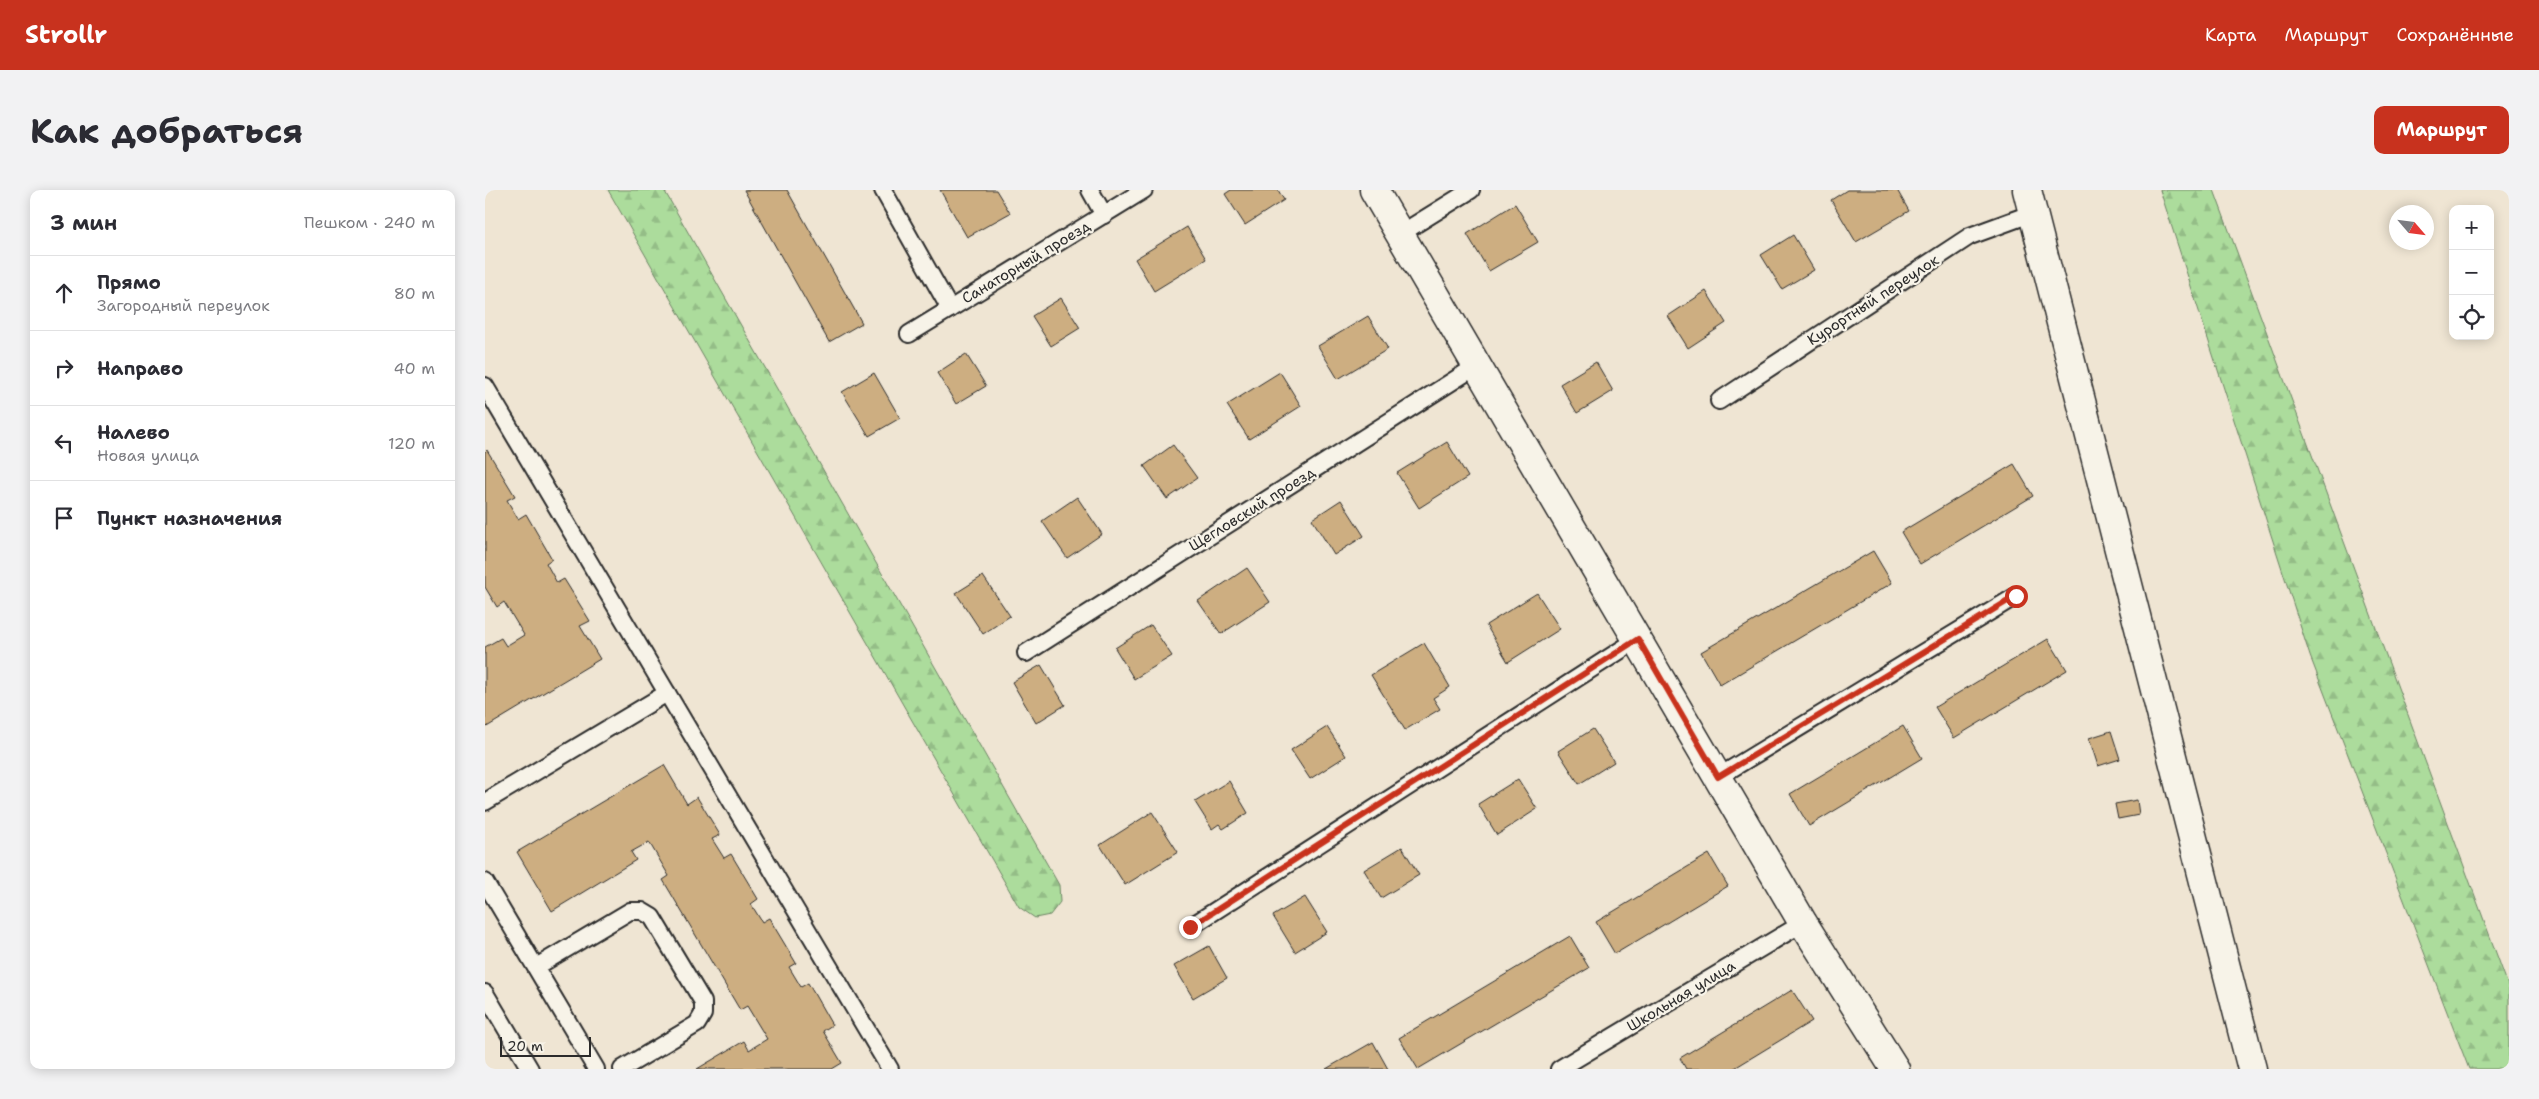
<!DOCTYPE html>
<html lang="ru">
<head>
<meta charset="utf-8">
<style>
	:root { --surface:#fff; --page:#f2f2f3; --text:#2b2b33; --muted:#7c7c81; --line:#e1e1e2; --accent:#c8321e }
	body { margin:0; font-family:"Shantell Sans",sans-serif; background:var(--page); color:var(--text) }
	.controls { position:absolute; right:15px; top:15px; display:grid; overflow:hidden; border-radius:10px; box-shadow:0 2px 12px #0003 }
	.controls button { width:45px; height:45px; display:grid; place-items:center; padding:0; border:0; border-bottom:1px solid var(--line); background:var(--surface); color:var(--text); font:25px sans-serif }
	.compass { position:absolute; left:1904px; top:15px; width:45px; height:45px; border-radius:50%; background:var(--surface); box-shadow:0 2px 12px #0003; rotate:118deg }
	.scale { position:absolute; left:15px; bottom:12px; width:91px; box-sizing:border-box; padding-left:5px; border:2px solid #2b2b2b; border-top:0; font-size:14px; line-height:18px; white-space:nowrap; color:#2b2b2b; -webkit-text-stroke:4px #f7f3e8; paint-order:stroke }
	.stop { position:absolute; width:15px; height:15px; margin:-11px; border:4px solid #c8321e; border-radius:50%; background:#fff }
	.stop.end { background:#c8321e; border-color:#fff; box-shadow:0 1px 5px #0008 }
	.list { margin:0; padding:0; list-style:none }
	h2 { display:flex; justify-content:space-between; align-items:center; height:65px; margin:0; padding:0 20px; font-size:21px }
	h2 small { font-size:16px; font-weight:400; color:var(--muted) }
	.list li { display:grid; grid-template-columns:32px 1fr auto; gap:15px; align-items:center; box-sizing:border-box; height:75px; padding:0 20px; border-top:1px solid var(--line) }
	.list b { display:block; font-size:19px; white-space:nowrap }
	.list p { margin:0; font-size:16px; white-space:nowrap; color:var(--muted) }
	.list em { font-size:16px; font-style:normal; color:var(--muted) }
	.icon { flex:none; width:28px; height:28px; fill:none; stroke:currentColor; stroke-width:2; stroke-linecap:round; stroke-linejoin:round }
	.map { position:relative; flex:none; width:2024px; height:879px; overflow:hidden; border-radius:10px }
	header { display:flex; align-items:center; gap:30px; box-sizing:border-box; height:70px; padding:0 25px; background:var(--accent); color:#fff }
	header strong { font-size:24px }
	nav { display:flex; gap:28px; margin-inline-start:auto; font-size:18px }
	.intro { display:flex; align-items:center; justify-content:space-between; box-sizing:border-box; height:120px; padding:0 30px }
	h1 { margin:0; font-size:35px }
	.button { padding:12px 22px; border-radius:10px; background:var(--accent); color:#fff; font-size:18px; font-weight:700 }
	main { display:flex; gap:30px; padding:0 30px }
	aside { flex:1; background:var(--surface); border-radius:10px; box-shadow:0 2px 12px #0003 }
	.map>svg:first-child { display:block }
	.forest { fill:url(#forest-firs); stroke:#6c8464 }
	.building { fill:#cdae81; stroke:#2b2b2b }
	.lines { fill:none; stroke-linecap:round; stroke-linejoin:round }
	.service-casing { stroke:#2b2b2b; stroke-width:20 }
	.minor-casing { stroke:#2b2b2b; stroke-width:31 }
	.service { stroke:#f7f3e8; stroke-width:16 }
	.minor { stroke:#f7f3e8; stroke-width:28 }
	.route { stroke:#c8321e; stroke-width:6 }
	.labels { text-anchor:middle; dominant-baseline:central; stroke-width:4.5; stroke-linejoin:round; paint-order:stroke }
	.street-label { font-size:15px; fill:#2b2b2b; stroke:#f7f3e8 }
</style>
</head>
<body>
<header>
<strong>Strollr</strong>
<nav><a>Карта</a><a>Маршрут</a><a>Сохранённые</a></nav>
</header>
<div class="intro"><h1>Как добраться</h1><a class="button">Маршрут</a></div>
<main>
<aside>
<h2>3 мин<small>Пешком · 240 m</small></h2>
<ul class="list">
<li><svg class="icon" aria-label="ahead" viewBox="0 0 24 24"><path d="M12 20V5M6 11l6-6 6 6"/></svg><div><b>Прямо</b><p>Загородный переулок</p></div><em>80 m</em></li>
<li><svg class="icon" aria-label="right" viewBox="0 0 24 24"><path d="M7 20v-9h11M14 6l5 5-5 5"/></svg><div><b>Направо</b></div><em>40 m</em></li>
<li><svg class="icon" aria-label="left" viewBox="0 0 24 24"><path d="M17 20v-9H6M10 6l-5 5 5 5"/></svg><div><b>Налево</b><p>Новая улица</p></div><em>120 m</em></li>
<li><svg class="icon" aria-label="arrive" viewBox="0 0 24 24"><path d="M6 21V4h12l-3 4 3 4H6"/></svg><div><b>Пункт назначения</b></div></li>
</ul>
</aside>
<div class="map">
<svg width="2024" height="879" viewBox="0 0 2024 879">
	<defs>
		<pattern id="forest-firs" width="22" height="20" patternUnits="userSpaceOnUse" patternTransform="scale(1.25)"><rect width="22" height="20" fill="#acdc9c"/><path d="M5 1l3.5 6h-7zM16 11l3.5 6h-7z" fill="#94bd87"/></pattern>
	</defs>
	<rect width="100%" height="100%" fill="#efe5d3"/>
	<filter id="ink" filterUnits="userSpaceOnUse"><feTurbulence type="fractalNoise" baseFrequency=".02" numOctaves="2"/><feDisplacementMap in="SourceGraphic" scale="10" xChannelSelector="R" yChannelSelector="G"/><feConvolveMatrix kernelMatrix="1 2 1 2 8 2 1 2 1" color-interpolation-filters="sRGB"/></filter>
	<g filter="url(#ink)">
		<g class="forest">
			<path d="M 123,0 L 179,0 L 574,695 L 575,712 L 565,725 L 550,728 L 534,717 Z"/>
			<path d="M 1675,0 L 1729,0 L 2024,798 L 2024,879 L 1984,879 L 1825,466 Z"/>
		</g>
		<g class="building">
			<path d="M 259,0 L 302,0 L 377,133 L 344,152 Z"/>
			<path d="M 455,0 L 511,0 L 525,23 L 482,47 Z"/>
			<path d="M 746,0 L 793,0 L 799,10 L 760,35 L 740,4 Z"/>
			<path d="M 1362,0 L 1412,0 L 1424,21 L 1371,52 L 1346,10 Z"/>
			<path d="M 1030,14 L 1053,52 L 1004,81 L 982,44 Z"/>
			<path d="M 702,37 L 721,69 L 669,101 L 650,69 Z"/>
			<path d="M 1308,45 L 1329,80 L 1297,99 L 1276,65 Z"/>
			<path d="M 1221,101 L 1241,133 L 1203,158 L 1183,126 Z"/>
			<path d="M 576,108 L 595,138 L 566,156 L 547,126 Z"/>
			<path d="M 883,126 L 903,159 L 853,189 L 833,156 Z"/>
			<path d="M 481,164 L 501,196 L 471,214 L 452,183 Z"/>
			<path d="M 1111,172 L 1128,201 L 1092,223 L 1075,194 Z"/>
			<path d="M 795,182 L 816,216 L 764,249 L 742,215 Z"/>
			<path d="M 389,183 L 415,228 L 384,246 L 357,202 Z"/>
			<path d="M 962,252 L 983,287 L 934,318 L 912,283 Z"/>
			<path d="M 688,255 L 712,288 L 682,309 L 659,276 Z"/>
			<path d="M 2,260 L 30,306 L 22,310 L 33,329 L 41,324 L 67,369 L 61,373 L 72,393 L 79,389 L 105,431 L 95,436 L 115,469 L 0,538 L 0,457 L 16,448 L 21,456 L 39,445 L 19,412 L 12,417 L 0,397 L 0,262 Z"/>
			<path d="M 1529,274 L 1548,306 L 1435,374 L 1416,342 Z"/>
			<path d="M 592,307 L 617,344 L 582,368 L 557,331 Z"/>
			<path d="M 856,310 L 879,346 L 849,365 L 827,329 Z"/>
			<path d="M 1388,361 L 1407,393 L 1235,495 L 1216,462 Z"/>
			<path d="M 762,378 L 785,412 L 736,444 L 713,411 Z"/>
			<path d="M 498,386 L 525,426 L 498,444 L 471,403 Z"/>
			<path d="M 1052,403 L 1075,439 L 1023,472 L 1001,435 Z"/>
			<path d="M 666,435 L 687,466 L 649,489 L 630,458 Z"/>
			<path d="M 1563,449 L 1582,480 L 1469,548 L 1450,517 Z"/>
			<path d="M 939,453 L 965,497 L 948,508 L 955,519 L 920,540 L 886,485 Z"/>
			<path d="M 556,475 L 580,515 L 551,533 L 527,492 Z"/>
			<path d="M 1418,536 L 1437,568 L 1324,636 L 1305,604 Z"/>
			<path d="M 842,537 L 861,566 L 825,589 L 806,560 Z"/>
			<path d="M 1108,539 L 1129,572 L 1094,594 L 1073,561 Z"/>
			<path d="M 1626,541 L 1635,569 L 1613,576 L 1604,548 Z"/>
			<path d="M 179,575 L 202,614 L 212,607 L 235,645 L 227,649 L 239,668 L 246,664 L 273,709 L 266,714 L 277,732 L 284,728 L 311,773 L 304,777 L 316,797 L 323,793 L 347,835 L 338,841 L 357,873 L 347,879 L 212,879 L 259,851 L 264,860 L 282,849 L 262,816 L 255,820 L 178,690 L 184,686 L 164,652 L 146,662 L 151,670 L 67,721 L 32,662 Z"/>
			<path d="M 1033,589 L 1052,619 L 1012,645 L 993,614 Z"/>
			<path d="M 744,591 L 763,623 L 738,639 L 734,634 L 727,639 L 710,612 Z"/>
			<path d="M 1652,610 L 1654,625 L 1633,629 L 1630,614 Z"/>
			<path d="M 667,622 L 693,662 L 640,695 L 615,655 Z"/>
			<path d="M 917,657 L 934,685 L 896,708 L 879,680 Z"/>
			<path d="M 1224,664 L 1243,696 L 1130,764 L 1111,732 Z"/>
			<path d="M 820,707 L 842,742 L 810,762 L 788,726 Z"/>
			<path d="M 1085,746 L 1104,778 L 933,879 L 914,848 Z"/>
			<path d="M 724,756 L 742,788 L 708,808 L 689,776 Z"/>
			<path d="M 1307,800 L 1327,831 L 1248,879 L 1201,879 L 1195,868 Z"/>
			<path d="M 888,852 L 903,879 L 841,879 Z"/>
		</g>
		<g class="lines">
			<defs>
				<g id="service">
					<path d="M 398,0 L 465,119"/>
					<path d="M 605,0 L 619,25"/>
					<path d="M 915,44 L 986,0"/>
					<path d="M 424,144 L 659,0"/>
					<path d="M 0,196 L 405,879"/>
					<path d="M 1234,211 L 1485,46 L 1548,23"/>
					<path d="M 541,463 L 993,175"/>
					<path d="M 1233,587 L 1531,406"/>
					<path d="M 0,612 L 182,503"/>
					<path d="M 0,692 L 111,879"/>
					<path d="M 705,737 L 1153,449"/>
					<path d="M 51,777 L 145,721 L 157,721 L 167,727 L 218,812 L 218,824 L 212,834 L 137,879"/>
					<path d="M 0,803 L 45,879"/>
					<path d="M 1074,879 L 1318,733"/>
				</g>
				<g id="minor">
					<path d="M 889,0 L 1318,733 L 1410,879"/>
					<path d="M 1542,0 L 1767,879"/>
				</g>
			</defs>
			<use href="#service" class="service-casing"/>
			<use href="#minor" class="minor-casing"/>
			<use href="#service" class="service"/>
			<use href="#minor" class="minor"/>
		</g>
	</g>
	<g class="lines" filter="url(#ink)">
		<path class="route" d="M 705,737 L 1153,449 L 1233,587 L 1531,406"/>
	</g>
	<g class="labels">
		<g class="street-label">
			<text transform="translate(541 72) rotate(-31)">Санаторный проезд</text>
			<text transform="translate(1388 110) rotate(-33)">Курортный переулок</text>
			<text transform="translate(767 319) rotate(-32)">Щегловский проезд</text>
			<text transform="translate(1196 806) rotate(-31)">Школьная улица</text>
		</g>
	</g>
</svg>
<div class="controls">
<button>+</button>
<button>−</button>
<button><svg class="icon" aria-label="locate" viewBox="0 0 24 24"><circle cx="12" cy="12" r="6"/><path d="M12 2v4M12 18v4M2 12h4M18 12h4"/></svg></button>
</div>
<svg class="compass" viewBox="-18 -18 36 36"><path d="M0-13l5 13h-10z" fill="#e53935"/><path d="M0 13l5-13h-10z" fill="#7c7c81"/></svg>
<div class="scale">20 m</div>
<div class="stop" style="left:1531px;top:406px"></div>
<div class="stop end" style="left:705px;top:737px"></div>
</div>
</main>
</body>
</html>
